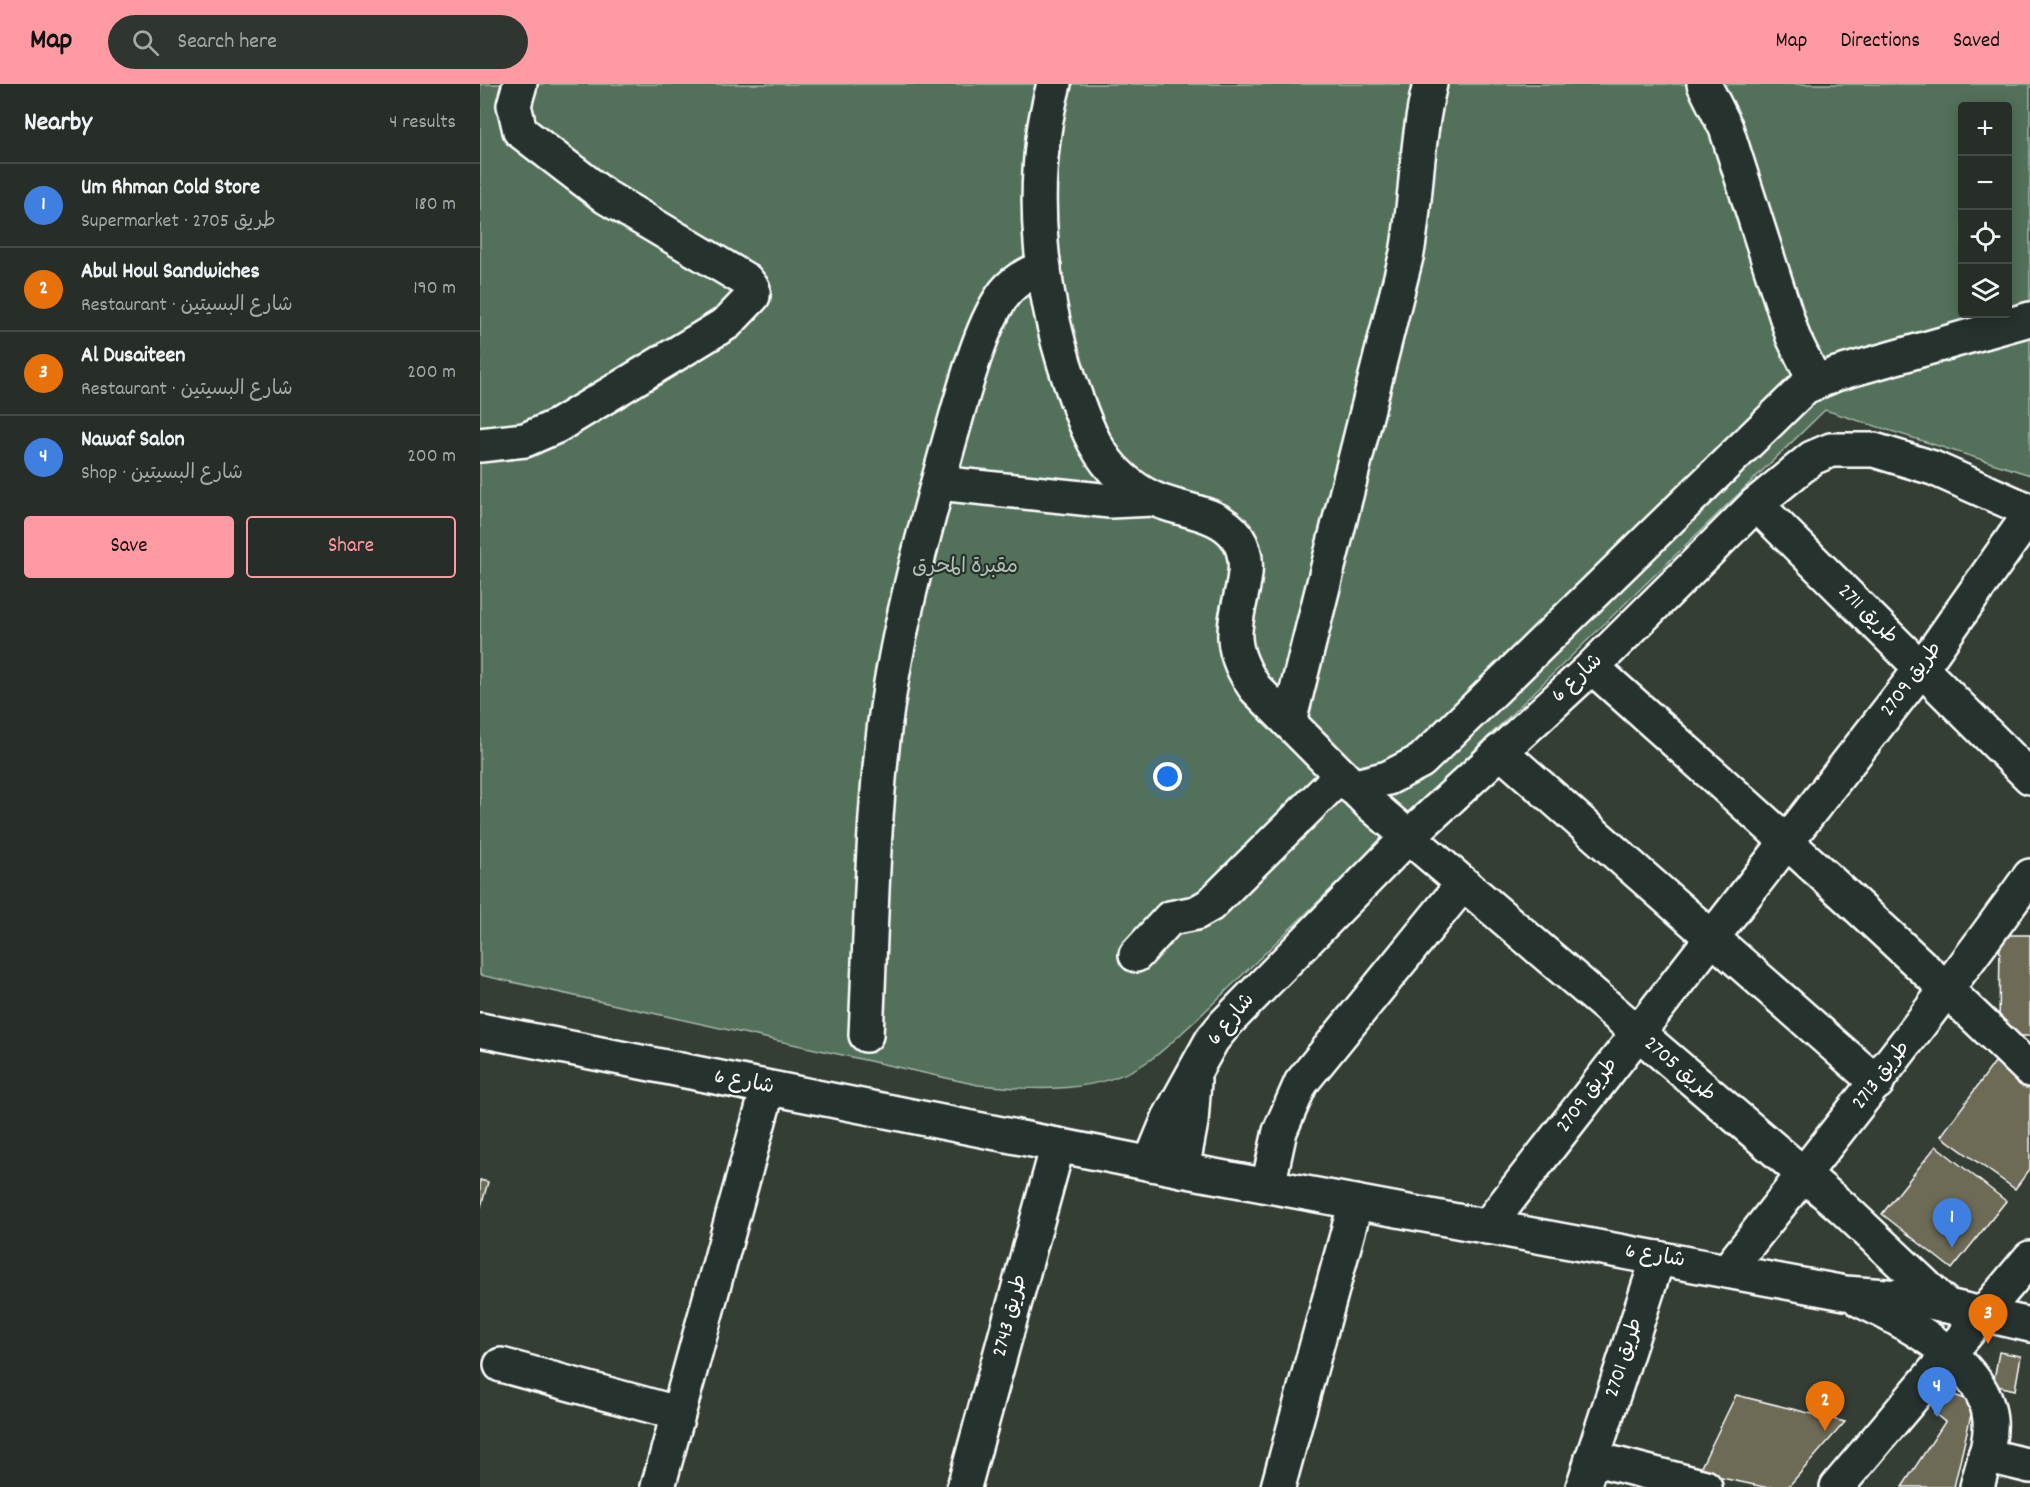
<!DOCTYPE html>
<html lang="en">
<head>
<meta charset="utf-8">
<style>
	:root { --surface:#272e28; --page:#2f3630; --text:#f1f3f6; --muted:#a4a8a8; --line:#434a45; --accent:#ff9aa2 }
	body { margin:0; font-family:Dekko,"Playpen Sans Arabic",sans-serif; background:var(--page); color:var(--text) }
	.controls { position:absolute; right:18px; top:18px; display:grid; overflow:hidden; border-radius:6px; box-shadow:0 3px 15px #0003 }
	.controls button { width:54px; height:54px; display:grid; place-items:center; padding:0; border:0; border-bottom:2px solid var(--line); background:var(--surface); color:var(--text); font:30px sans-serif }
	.you { position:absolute; left:688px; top:693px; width:21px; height:21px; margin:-15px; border:4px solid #fff; border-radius:50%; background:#1a73e8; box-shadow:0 0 0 9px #1a73e833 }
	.badge { display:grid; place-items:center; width:39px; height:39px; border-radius:50%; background:var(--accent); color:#fff; font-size:20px; font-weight:700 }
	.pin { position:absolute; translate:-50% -50px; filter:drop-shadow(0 2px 3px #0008) }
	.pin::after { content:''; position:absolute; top:32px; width:21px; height:18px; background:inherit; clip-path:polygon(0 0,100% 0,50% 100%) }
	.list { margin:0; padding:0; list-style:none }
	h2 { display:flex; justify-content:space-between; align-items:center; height:78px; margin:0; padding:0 24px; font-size:26px }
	h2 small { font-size:20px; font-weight:400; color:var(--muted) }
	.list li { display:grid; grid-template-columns:39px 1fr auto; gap:18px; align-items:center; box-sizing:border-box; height:84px; padding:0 24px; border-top:2px solid var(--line) }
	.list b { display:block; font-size:22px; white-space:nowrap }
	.list p { margin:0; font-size:20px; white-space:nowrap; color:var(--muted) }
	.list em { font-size:20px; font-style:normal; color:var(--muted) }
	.actions { display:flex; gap:12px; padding:18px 24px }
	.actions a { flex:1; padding:14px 0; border:2px solid var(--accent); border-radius:6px; text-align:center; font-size:21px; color:var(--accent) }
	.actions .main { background:var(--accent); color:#111 }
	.icon { flex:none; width:33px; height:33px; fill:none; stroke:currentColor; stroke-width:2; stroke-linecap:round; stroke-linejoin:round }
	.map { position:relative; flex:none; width:1550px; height:1403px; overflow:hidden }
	header { display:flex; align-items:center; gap:36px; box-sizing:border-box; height:84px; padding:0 30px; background:var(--accent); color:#111 }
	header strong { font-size:28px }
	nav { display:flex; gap:33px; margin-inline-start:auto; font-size:21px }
	.search { width:420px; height:54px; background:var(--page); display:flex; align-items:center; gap:15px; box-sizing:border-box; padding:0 21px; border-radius:33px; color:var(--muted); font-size:22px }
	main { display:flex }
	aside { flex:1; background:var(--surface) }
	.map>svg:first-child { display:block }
	.green { fill:#52715a; stroke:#a8b8ac; stroke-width:1.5; fill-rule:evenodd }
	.building { fill:#6d6a56; stroke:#fff; stroke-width:1.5 }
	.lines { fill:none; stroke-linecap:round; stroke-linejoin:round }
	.minor-casing { stroke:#fff; stroke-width:38 }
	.minor { stroke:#26332d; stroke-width:33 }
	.labels { text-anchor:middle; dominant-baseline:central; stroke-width:4.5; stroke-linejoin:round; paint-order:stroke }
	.park-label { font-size:21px; fill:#b1bfb5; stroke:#26332d }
	.street-label { font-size:21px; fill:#fff; stroke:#26332d }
</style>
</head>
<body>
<header>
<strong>Map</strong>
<div class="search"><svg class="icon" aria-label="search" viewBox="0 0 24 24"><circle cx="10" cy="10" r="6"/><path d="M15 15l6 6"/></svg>Search here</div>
<nav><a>Map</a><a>Directions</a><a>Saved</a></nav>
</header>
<main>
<aside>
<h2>Nearby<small>4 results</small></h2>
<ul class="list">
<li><span class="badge" style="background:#3f7fe0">1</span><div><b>Um Rhman Cold Store</b><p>Supermarket · طريق 2705</p></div><em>180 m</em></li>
<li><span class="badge" style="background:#e8710a">2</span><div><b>Abul Houl Sandwiches</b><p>Restaurant · شارع البسيتين</p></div><em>190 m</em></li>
<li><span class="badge" style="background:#e8710a">3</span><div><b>Al Dusaiteen</b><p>Restaurant · شارع البسيتين</p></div><em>200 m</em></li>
<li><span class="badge" style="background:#3f7fe0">4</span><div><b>Nawaf Salon</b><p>Shop · شارع البسيتين</p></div><em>200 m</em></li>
</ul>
<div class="actions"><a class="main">Save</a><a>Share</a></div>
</aside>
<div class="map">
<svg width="1550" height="1403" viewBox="0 0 1550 1403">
	<rect width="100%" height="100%" fill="#343e35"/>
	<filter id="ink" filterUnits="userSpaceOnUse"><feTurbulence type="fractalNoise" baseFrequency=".0167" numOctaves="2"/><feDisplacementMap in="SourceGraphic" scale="12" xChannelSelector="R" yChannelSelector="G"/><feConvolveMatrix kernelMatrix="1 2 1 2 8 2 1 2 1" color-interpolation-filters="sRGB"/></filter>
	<g filter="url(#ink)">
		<path class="green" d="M 0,0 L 1550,0 L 1550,391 L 1345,326 L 715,937 C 700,950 686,965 670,976 C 619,1011 556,1006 498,1001 L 0,891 ZM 1482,22 L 1528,22 L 1528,230 L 1482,230 Z"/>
		<g class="building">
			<path d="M 1520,851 L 1550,851 L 1550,952 L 1519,952 Z"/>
			<path d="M 1515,978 L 1550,1003 L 1550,1085 L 1535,1105 L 1461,1052 Z"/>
			<path d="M 1456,1062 L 1526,1117 L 1472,1185 L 1402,1130 Z"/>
			<path d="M 0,1096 L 8,1098 L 0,1126 Z"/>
			<path d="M 1519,1268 L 1541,1272 L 1535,1306 L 1513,1301 Z"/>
			<path d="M 1465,1308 L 1494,1318 L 1474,1403 L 1422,1403 L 1465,1338 L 1454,1329 Z"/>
			<path d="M 1256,1311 L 1365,1338 L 1308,1403 L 1284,1403 L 1218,1389 Z"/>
		</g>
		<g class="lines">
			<defs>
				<g id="minor">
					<path d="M 574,0 C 546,103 560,218 597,317 C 607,345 618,373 642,394 C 651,402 661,409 672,414 C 698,427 740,427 757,453 C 778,484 753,520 755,554 C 756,573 765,589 775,604 L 889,719 L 1363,1124 L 1467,1222"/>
					<path d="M 1224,0 L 1246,44 L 1313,253 L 1335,298"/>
					<path d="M 0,361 L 45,356 L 77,342 L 247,239 L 273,212 L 273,205 L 266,196 L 126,113 L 40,47 L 34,21 L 40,0"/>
					<path d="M 458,399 L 630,417 L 673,415"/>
					<path d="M 1276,420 L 1550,693"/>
					<path d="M 1112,583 C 1260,715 1408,847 1550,986"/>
					<path d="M 809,638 L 927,169 C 937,113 936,56 950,0"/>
					<path d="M 1020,667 L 1397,999"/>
					<path d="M 872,703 L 908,694 L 941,677 L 1325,303 L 1356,290 L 1550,235"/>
					<path d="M 656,871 L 690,834 L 716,829 L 730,821 L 861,691"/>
					<path d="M 0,946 L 702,1086 L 1365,1209 L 1433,1214 L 1550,1241"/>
					<path d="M 386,951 C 391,847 392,742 405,638 C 418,542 444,448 470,355 C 482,314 498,249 521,214 C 531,198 547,190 564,183"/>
					<path d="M 670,1080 L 689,1034 L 732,956 L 745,940 L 929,752 L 1112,583 L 1276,420 L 1332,374 L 1351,366 L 1394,366 L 1453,384 L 1550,427"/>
					<path d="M 702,1086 L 711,1038 L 714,997"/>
					<path d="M 788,1102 L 800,1047 L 821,999 L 982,801"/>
					<path d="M 1007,1143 L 1441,585 L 1550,430"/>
					<path d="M 1247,1187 C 1350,1057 1453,927 1550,792"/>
					<path d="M 1380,1216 C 1425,1237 1506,1280 1510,1336 C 1512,1357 1502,1382 1497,1403"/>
					<path d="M 21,1281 L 197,1329"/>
					<path d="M 1505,1371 L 1550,1382"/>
					<path d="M 1112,1374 L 1225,1403"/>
					<path d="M 178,1403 L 288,1004"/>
					<path d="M 484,1403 L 578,1061"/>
					<path d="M 798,1403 L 876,1118"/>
					<path d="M 1103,1403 L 1178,1174"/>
					<path d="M 1357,1403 L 1550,1174"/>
				</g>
			</defs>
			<use href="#minor" class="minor-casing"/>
			<use href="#minor" class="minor"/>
		</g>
	</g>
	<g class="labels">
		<g class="park-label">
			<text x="485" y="484">مقبرة المحرق</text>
		</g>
		<g class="street-label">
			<text transform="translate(1387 531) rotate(45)">طريق 2711</text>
			<text transform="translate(1098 595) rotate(-43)">شارع 6</text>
			<text transform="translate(1432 596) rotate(-53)">طريق 2709</text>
			<text transform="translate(752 936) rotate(-50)">شارع 6</text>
			<text transform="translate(1199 986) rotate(41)">طريق 2705</text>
			<text transform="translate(1402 992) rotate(-52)">طريق 2713</text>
			<text transform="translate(264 999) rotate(11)">شارع 6</text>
			<text transform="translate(1108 1012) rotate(-53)">طريق 2709</text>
			<text transform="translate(1175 1173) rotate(10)">شارع 6</text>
			<text transform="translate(531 1232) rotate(-75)">طريق 2743</text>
			<text transform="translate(1145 1274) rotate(-72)">طريق 2701</text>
		</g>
	</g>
</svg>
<div class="controls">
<button>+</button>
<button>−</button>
<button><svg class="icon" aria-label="locate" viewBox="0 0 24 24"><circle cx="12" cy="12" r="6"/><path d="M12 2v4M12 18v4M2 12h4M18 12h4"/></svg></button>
<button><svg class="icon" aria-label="layers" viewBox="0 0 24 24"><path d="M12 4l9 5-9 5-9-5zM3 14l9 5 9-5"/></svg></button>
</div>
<div class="you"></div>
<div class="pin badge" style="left:1472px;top:1164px;background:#3f7fe0">1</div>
<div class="pin badge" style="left:1345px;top:1347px;background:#e8710a">2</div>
<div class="pin badge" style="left:1508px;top:1260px;background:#e8710a">3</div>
<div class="pin badge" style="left:1457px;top:1333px;background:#3f7fe0">4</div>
</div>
</main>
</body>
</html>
